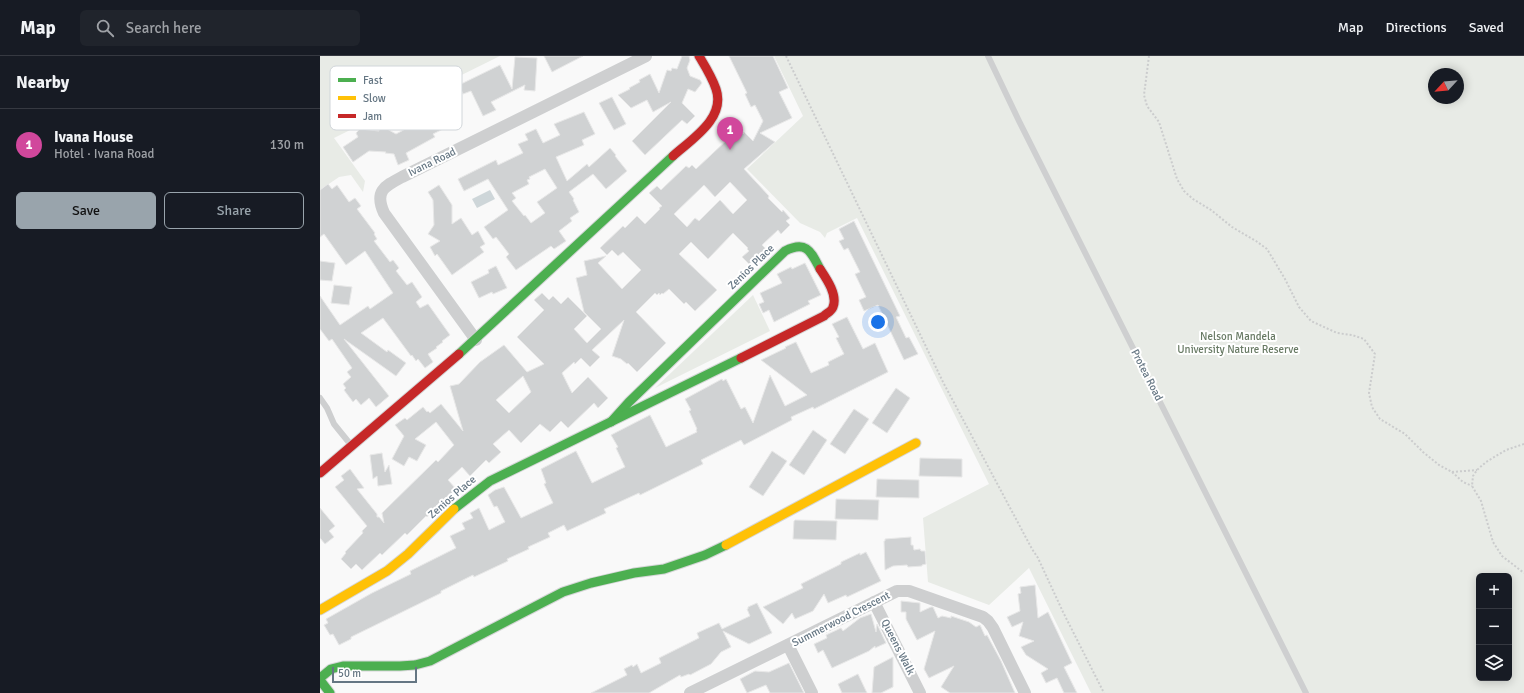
<!DOCTYPE html>
<html lang="en">
<head>
<meta charset="utf-8">
<style>
	:root { --surface:#171b24; --page:#20242c; --text:#f1f3f6; --muted:#9ea1a6; --line:#363941; --accent:#99a4ac }
	body { margin:0; font-family:Signika,sans-serif; background:var(--page); color:var(--text) }
	.controls { position:absolute; right:12px; bottom:12px; display:grid; overflow:hidden; border-radius:6px; box-shadow:0 2px 10px #0003 }
	.controls button { width:36px; height:36px; display:grid; place-items:center; padding:0; border:0; border-bottom:1px solid var(--line); background:var(--surface); color:var(--text); font:20px sans-serif }
	.compass { position:absolute; left:1108px; top:12px; width:36px; height:36px; border-radius:50%; background:var(--surface); box-shadow:0 2px 10px #0003; rotate:244deg }
	.scale { position:absolute; left:12px; bottom:10px; width:85px; box-sizing:border-box; padding-left:4px; border:2px solid #657683; border-top:0; font-size:11px; line-height:14px; white-space:nowrap; color:#657683; -webkit-text-stroke:3px #fff; paint-order:stroke }
	.you { position:absolute; left:558px; top:266px; width:14px; height:14px; margin:-10px; border:3px solid #fff; border-radius:50%; background:#1a73e8; box-shadow:0 0 0 6px #1a73e833 }
	.badge { display:grid; place-items:center; width:26px; height:26px; border-radius:50%; background:var(--accent); color:#fff; font-size:13px; font-weight:700 }
	.pin { position:absolute; translate:-50% -33px; filter:drop-shadow(0 1px 2px #0008) }
	.pin::after { content:''; position:absolute; top:21px; width:14px; height:12px; background:inherit; clip-path:polygon(0 0,100% 0,50% 100%) }
	.list { margin:0; padding:0; list-style:none }
	h2 { display:flex; justify-content:space-between; align-items:center; height:52px; margin:0; padding:0 16px; font-size:17px }
	h2 small { font-size:13px; font-weight:400; color:var(--muted) }
	.list li { display:grid; grid-template-columns:26px 1fr auto; gap:12px; align-items:center; box-sizing:border-box; height:72px; padding:0 16px; border-top:1px solid var(--line) }
	.list b { display:block; font-size:15px; white-space:nowrap }
	.list p { margin:0; font-size:13px; white-space:nowrap; color:var(--muted) }
	.list em { font-size:13px; font-style:normal; color:var(--muted) }
	.actions { display:flex; gap:8px; padding:12px 16px }
	.actions a { flex:1; padding:9px 0; border:1px solid var(--accent); border-radius:6px; text-align:center; font-size:14px; color:var(--accent) }
	.actions .main { background:var(--accent); color:#111 }
	.icon { flex:none; width:22px; height:22px; fill:none; stroke:currentColor; stroke-width:2; stroke-linecap:round; stroke-linejoin:round }
	.map { position:relative; flex:none; width:1204px; height:637px; overflow:hidden }
	header { display:flex; align-items:center; gap:24px; box-sizing:border-box; height:56px; padding:0 20px; background:var(--surface); border-bottom:1px solid var(--line) }
	header strong { font-size:19px }
	nav { display:flex; gap:22px; margin-inline-start:auto; font-size:14px }
	.search { width:280px; height:36px; background:var(--page); display:flex; align-items:center; gap:10px; box-sizing:border-box; padding:0 14px; border-radius:6px; color:var(--muted); font-size:15px }
	main { display:flex }
	aside { flex:1; background:var(--surface) }
	.map>svg:first-child { display:block }
	.green { fill:#e8ebe6; fill-rule:evenodd }
	.water { fill:#ced6d9 }
	.building { fill:#d0d2d3; stroke:#e8e8e8; fill-rule:evenodd }
	.lines { fill:none; stroke-linecap:round; stroke-linejoin:round }
	.fast-casing { stroke:#d5d6d7; stroke-width:11 }
	.slow-casing { stroke:#d5d6d7; stroke-width:11 }
	.jam-casing { stroke:#d5d6d7; stroke-width:11 }
	.path { stroke:#cbcccd; stroke-width:2; stroke-dasharray:2 2; stroke-linecap:butt }
	.lane { stroke:#cecfd0; stroke-width:6 }
	.street { stroke:#cecfd0; stroke-width:12 }
	.fast { stroke:#4caf50; stroke-width:9 }
	.slow { stroke:#ffc107; stroke-width:9 }
	.jam { stroke:#c62828; stroke-width:9 }
	.labels { text-anchor:middle; dominant-baseline:central; stroke-width:4; stroke-linejoin:round; paint-order:stroke }
	.street-label { font-size:11px; fill:#657683; stroke:#fff }
	.park-label { font-size:11px; fill:#687a64; stroke:#fff }
	.key { fill:#fff; stroke:#d1d6da; stroke-width:1 }
	.key-label { font-size:11px; fill:#657683 }
</style>
</head>
<body>
<header>
<strong>Map</strong>
<div class="search"><svg class="icon" aria-label="search" viewBox="0 0 24 24"><circle cx="10" cy="10" r="6"/><path d="M15 15l6 6"/></svg>Search here</div>
<nav><a>Map</a><a>Directions</a><a>Saved</a></nav>
</header>
<main>
<aside>
<h2>Nearby<small></small></h2>
<ul class="list">
<li><span class="badge" style="background:#d1479c">1</span><div><b>Ivana House</b><p>Hotel · Ivana Road</p></div><em>130 m</em></li>
</ul>
<div class="actions"><a class="main">Save</a><a>Share</a></div>
</aside>
<div class="map">
<svg width="1204" height="637" viewBox="0 0 1204 637">
	<rect width="100%" height="100%" fill="#f9f9f9"/>
	<g class="green">
		<path d="M 0,0 L 180,0 L 14,82 L 45,125 L 43,136 L 31,119 L 19,121 L 0,134 Z"/>
		<path d="M 454,0 L 1204,0 L 1204,637 L 771,637 L 709,512 L 669,549 L 608,526 L 603,462 L 669,428 L 537,162 L 507,177 L 505,182 L 500,176 L 480,167 L 427,113 L 483,60 ZM 1114,18 L 1138,18 L 1138,42 L 1114,42 ZM 1159,520 L 1189,520 L 1189,622 L 1159,622 Z"/>
		<path d="M 433,239 L 450,275 L 335,332 Z"/>
	</g>
	<path class="water" d="M 170,134 L 175,143 L 157,152 L 152,143 Z"/>
	<g class="building">
		<path d="M 224,0 L 263,0 L 232,16 Z"/>
		<path d="M 362,0 L 369,0 L 370,4 L 367,12 L 370,20 L 380,24 L 382,27 L 375,36 L 368,33 L 362,47 L 375,60 L 367,68 L 362,64 L 325,99 L 312,85 L 351,46 L 333,56 L 327,44 L 311,52 L 298,39 L 310,33 L 309,32 L 320,26 L 319,24 L 330,18 L 339,37 L 347,14 L 351,15 L 352,12 L 357,13 Z"/>
		<path d="M 409,0 L 453,0 L 468,32 L 459,36 L 472,62 L 440,77 L 455,86 L 424,113 L 449,140 L 448,142 L 462,156 L 463,154 L 470,162 L 466,165 L 470,169 L 461,178 L 458,174 L 442,189 L 447,194 L 437,204 L 436,202 L 429,208 L 422,201 L 429,195 L 427,193 L 428,192 L 413,177 L 388,203 L 371,186 L 359,198 L 397,234 L 375,255 L 366,246 L 364,248 L 349,233 L 343,238 L 342,237 L 340,239 L 339,237 L 337,239 L 335,237 L 316,256 L 346,287 L 317,316 L 308,307 L 307,308 L 301,303 L 292,300 L 304,264 L 272,294 L 280,301 L 270,311 L 261,302 L 255,308 L 254,306 L 242,317 L 252,337 L 268,321 L 288,342 L 278,352 L 274,347 L 248,372 L 241,365 L 230,376 L 220,368 L 201,387 L 189,374 L 173,388 L 181,396 L 169,407 L 166,404 L 150,420 L 142,411 L 128,424 L 136,433 L 107,461 L 106,460 L 87,479 L 85,477 L 62,499 L 60,497 L 42,514 L 36,508 L 31,513 L 21,503 L 26,497 L 25,496 L 43,477 L 42,475 L 47,470 L 15,431 L 24,424 L 21,420 L 30,413 L 44,432 L 37,433 L 57,458 L 57,461 L 59,461 L 64,467 L 62,457 L 116,404 L 118,406 L 134,389 L 116,366 L 95,383 L 106,389 L 97,405 L 89,401 L 84,410 L 72,403 L 84,380 L 75,369 L 85,362 L 87,364 L 103,351 L 107,356 L 108,355 L 110,357 L 121,348 L 143,375 L 130,330 L 139,328 L 160,306 L 184,289 L 207,316 L 224,308 L 197,281 L 224,254 L 214,244 L 222,237 L 229,244 L 233,240 L 241,248 L 248,241 L 267,260 L 254,273 L 267,287 L 281,273 L 264,256 L 256,222 L 267,219 L 264,205 L 286,200 L 278,207 L 302,233 L 321,214 L 303,196 L 298,200 L 292,194 L 287,199 L 280,192 L 303,170 L 305,172 L 317,160 L 325,168 L 340,153 L 339,152 L 342,150 L 329,137 L 337,130 L 341,134 L 366,110 L 369,112 L 372,109 L 376,113 L 408,83 L 403,77 L 413,68 L 423,78 L 424,76 L 433,85 L 443,65 L 435,49 L 431,51 L 425,38 L 427,37 ZM 410,126 L 427,144 L 413,158 L 400,144 L 379,165 L 375,162 L 367,171 L 354,158 L 384,129 L 395,141 ZM 203,320 L 211,336 L 189,357 L 176,344 Z"/>
		<path d="M 195,1 L 217,2 L 215,35 L 204,34 L 205,29 L 171,46 L 176,54 L 163,60 L 151,35 L 143,38 L 139,29 L 180,9 L 192,33 Z"/>
		<path d="M 292,41 L 306,68 L 294,74 L 279,47 Z"/>
		<path d="M 124,45 L 135,67 L 113,78 L 115,81 L 86,97 L 89,104 L 78,109 L 74,98 L 65,97 L 66,96 L 49,95 L 33,106 L 23,91 L 38,81 L 36,77 L 40,73 L 59,75 L 59,72 L 67,73 L 76,78 L 93,69 L 92,66 L 117,53 L 115,49 Z"/>
		<path d="M 264,56 L 275,78 L 262,84 L 264,89 L 236,101 L 247,125 L 267,108 L 269,111 L 290,92 L 296,99 L 295,100 L 307,115 L 286,133 L 273,118 L 249,136 L 254,143 L 253,144 L 259,156 L 250,162 L 252,165 L 239,175 L 246,185 L 234,193 L 231,190 L 196,214 L 186,201 L 189,198 L 176,181 L 173,183 L 164,171 L 188,154 L 168,123 L 144,135 L 138,123 L 176,104 L 178,109 L 203,97 L 198,88 L 208,84 L 205,78 L 216,73 L 223,87 L 240,79 L 234,68 ZM 225,113 L 237,132 L 217,146 L 225,157 L 211,167 L 205,159 L 204,160 L 192,145 L 196,142 L 192,137 L 209,128 L 207,124 L 210,123 L 209,121 Z"/>
		<path d="M 8,128 L 12,133 L 17,129 L 29,146 L 35,142 L 41,150 L 37,153 L 55,177 L 54,178 L 57,183 L 54,185 L 70,206 L 73,204 L 79,212 L 76,215 L 87,229 L 92,226 L 102,241 L 96,246 L 100,252 L 108,248 L 130,279 L 122,285 L 123,286 L 116,291 L 117,292 L 108,298 L 113,306 L 105,312 L 98,303 L 96,305 L 92,299 L 91,300 L 63,262 L 41,277 L 67,296 L 68,294 L 86,307 L 76,320 L 24,283 L 69,340 L 56,351 L 49,342 L 41,349 L 36,343 L 33,346 L 24,334 L 26,332 L 23,328 L 31,321 L 27,316 L 32,312 L 12,283 L 9,285 L 0,273 L 0,240 L 20,269 L 48,250 L 50,253 L 73,237 L 45,195 L 26,209 L 4,178 L 0,181 L 0,134 Z"/>
		<path d="M 119,129 L 132,149 L 132,168 L 141,162 L 152,179 L 158,175 L 165,188 L 160,191 L 164,196 L 132,219 L 117,198 L 115,200 L 110,191 L 120,185 L 108,178 L 114,169 L 113,144 L 108,136 Z"/>
		<path d="M 534,165 L 580,260 L 576,261 L 586,282 L 589,281 L 598,298 L 584,304 L 558,249 L 544,255 L 539,244 L 546,241 L 535,218 L 540,216 L 528,192 L 524,194 L 519,185 L 524,183 L 519,173 Z"/>
		<path d="M 0,205 L 15,207 L 12,225 L 0,224 Z"/>
		<path d="M 485,207 L 501,239 L 488,245 L 490,248 L 454,266 L 449,254 L 443,257 L 439,248 L 444,246 L 440,237 L 462,227 L 457,218 L 471,211 L 472,213 Z"/>
		<path d="M 176,210 L 187,232 L 173,238 L 172,236 L 159,242 L 151,226 L 169,217 L 168,214 Z"/>
		<path d="M 14,229 L 32,231 L 29,249 L 11,247 Z"/>
		<path d="M 527,261 L 543,293 L 555,287 L 568,316 L 494,353 L 493,351 L 471,361 L 472,364 L 424,389 L 421,384 L 381,404 L 383,408 L 320,439 L 319,437 L 284,453 L 286,457 L 247,475 L 244,469 L 228,477 L 230,481 L 208,491 L 209,493 L 187,503 L 188,505 L 154,521 L 153,519 L 121,535 L 121,537 L 31,581 L 31,583 L 19,589 L 13,578 L 10,579 L 4,569 L 8,567 L 6,563 L 52,537 L 91,518 L 90,515 L 136,492 L 130,480 L 145,473 L 142,467 L 153,462 L 150,457 L 159,452 L 169,474 L 185,466 L 177,450 L 174,451 L 168,439 L 175,434 L 184,431 L 201,462 L 233,447 L 224,428 L 226,427 L 221,413 L 256,395 L 272,427 L 305,411 L 296,392 L 298,391 L 291,379 L 330,359 L 346,391 L 377,376 L 376,374 L 377,373 L 369,355 L 371,354 L 365,343 L 402,323 L 403,325 L 406,323 L 421,353 L 425,351 L 433,367 L 450,319 L 465,350 L 487,339 L 441,304 L 466,292 L 465,291 L 476,286 L 491,317 L 509,309 L 508,306 L 524,298 L 516,282 L 519,281 L 512,268 Z"/>
		<path d="M 576,332 L 590,342 L 567,377 L 552,367 Z"/>
		<path d="M 534,353 L 549,363 L 525,398 L 510,388 Z"/>
		<path d="M 493,374 L 507,384 L 484,419 L 469,409 Z"/>
		<path d="M 452,395 L 467,405 L 443,440 L 429,431 Z"/>
		<path d="M 62,397 L 65,416 L 69,409 L 72,428 L 58,430 L 57,420 L 53,423 L 50,399 Z"/>
		<path d="M 600,402 L 642,403 L 642,421 L 599,420 Z"/>
		<path d="M 557,423 L 599,424 L 599,442 L 556,441 Z"/>
		<path d="M 516,443 L 559,444 L 558,464 L 515,463 Z"/>
		<path d="M 0,452 L 15,470 L 9,475 L 14,481 L 5,488 L 0,482 Z"/>
		<path d="M 475,464 L 517,465 L 516,484 L 473,483 L 474,465 Z"/>
		<path d="M 591,481 L 591,489 L 593,489 L 594,494 L 600,493 L 601,495 L 605,495 L 606,508 L 602,509 L 602,510 L 588,511 L 587,509 L 573,510 L 565,514 L 564,485 L 565,485 L 565,483 Z"/>
		<path d="M 546,496 L 561,525 L 527,541 L 526,539 L 508,547 L 504,538 L 493,555 L 475,563 L 472,557 L 463,568 L 443,551 L 483,532 L 481,528 L 521,508 L 521,506 L 540,497 L 540,499 Z"/>
		<path d="M 715,529 L 718,562 L 728,556 L 752,607 L 744,611 L 757,637 L 744,637 L 737,622 L 726,627 L 721,617 L 728,613 L 706,599 L 701,591 L 714,585 L 699,580 L 703,566 L 692,571 L 687,561 L 700,555 L 698,538 L 701,537 L 700,531 Z"/>
		<path d="M 581,545 L 600,547 L 600,556 L 611,551 L 613,551 L 618,562 L 622,560 L 631,562 L 631,560 L 649,566 L 656,571 L 660,569 L 665,580 L 667,579 L 681,605 L 695,637 L 630,637 L 621,631 L 634,610 L 609,622 L 604,613 L 615,575 L 597,584 L 586,563 L 586,556 L 581,556 Z"/>
		<path d="M 437,547 L 452,577 L 429,588 L 403,575 L 411,591 L 401,596 L 391,608 L 370,619 L 369,618 L 361,621 L 360,619 L 329,637 L 271,637 L 307,619 L 304,613 L 312,609 L 313,611 L 317,608 L 321,617 L 341,607 L 339,602 L 379,582 L 377,577 L 399,567 L 402,573 L 430,560 L 427,553 L 428,553 L 428,551 Z"/>
		<path d="M 551,558 L 556,576 L 557,568 L 566,587 L 555,592 L 555,590 L 549,595 L 512,612 L 503,594 L 498,597 L 494,588 L 507,582 L 506,579 L 521,572 L 523,575 L 540,562 Z"/>
		<path d="M 573,601 L 573,631 L 561,637 L 552,637 L 554,611 Z"/>
		<path d="M 469,607 L 484,637 L 450,637 L 446,629 L 427,637 L 420,623 L 435,615 L 449,616 Z"/>
		<path d="M 538,618 L 547,637 L 522,637 L 518,628 Z"/>
	</g>
	<g class="lines">
		<defs>
			<g id="fast">
				<path d="M 139,298 L 353,100"/>
				<path d="M 291,366 L 309,346 L 465,195 C 487,184 491,196 500,213"/>
				<path d="M 134,453 L 170,425 L 421,302"/>
				<path d="M 0,622 L 11,613 L 23,610 L 80,610 L 95,609 L 110,605 L 243,536 L 271,527 L 314,517 L 344,513 L 385,499 L 406,489"/>
				<path d="M 0,624 L 10,637"/>
			</g>
			<g id="slow">
				<path d="M 406,489 L 596,387"/>
				<path d="M 0,554 L 67,515 L 88,498 L 134,453"/>
			</g>
			<g id="jam">
				<path d="M 353,100 C 372,83 406,62 396,33 C 392,21 385,10 379,0"/>
				<path d="M 421,302 L 504,260 C 507,257 512,255 513,251 C 518,239 506,222 500,213"/>
				<path d="M 0,417 L 139,298"/>
			</g>
		</defs>
		<use href="#fast" class="fast-casing"/>
		<use href="#slow" class="slow-casing"/>
		<use href="#jam" class="jam-casing"/>
		<g class="path">
			<path d="M 466,0 L 623,326 L 712,493 L 718,502 L 743,556 L 784,637"/>
			<path d="M 829,0 L 824,39 L 827,50 L 839,66 L 857,123 L 864,135 L 873,143 L 891,154 L 912,171 L 936,185 L 947,193 L 965,223 L 979,251 L 991,265 L 1017,277 L 1032,279 L 1044,283 L 1055,298 L 1049,337 L 1052,351 L 1060,363 L 1085,378 L 1103,396 L 1119,409 L 1132,416 L 1143,426 L 1152,430"/>
			<path d="M 1204,388 L 1186,394 L 1166,406 L 1157,414 L 1153,420 L 1152,430 L 1161,445 L 1173,486 L 1182,500 L 1204,517"/>
			<path d="M 1132,416 L 1157,414"/>
		</g>
		<g class="lane">
			<path d="M 668,0 L 699,65 L 986,637"/>
			<path d="M 0,342 L 7,352 L 14,368 L 31,389"/>
		</g>
		<g class="street">
			<path d="M 156,284 L 64,157 C 54,135 65,130 82,121 L 326,0"/>
			<path d="M 554,546 L 600,637"/>
			<path d="M 468,589 L 492,637"/>
			<path d="M 370,637 L 577,535 L 589,535 L 663,561 L 668,565 L 673,572 L 705,637"/>
		</g>
		<use href="#fast" class="fast"/>
		<use href="#slow" class="slow"/>
		<use href="#jam" class="jam"/>
	</g>
	<g class="labels">
		<g class="street-label">
			<text transform="translate(112 106) rotate(-26)">Ivana Road</text>
			<text transform="translate(431 211) rotate(-44)">Zenios Place</text>
			<text transform="translate(827 319) rotate(63)">Protea Road</text>
			<text transform="translate(132 441) rotate(-41)">Zenios Place</text>
			<text transform="translate(521 563) rotate(-27)">Summerwood Crescent</text>
			<text transform="translate(578 591) rotate(63)">Queens Walk</text>
		</g>
		<g class="park-label">
			<text x="918" y="280">Nelson Mandela<tspan x="918" dy="13">University Nature Reserve</tspan></text>
		</g>
	</g>
	<rect x="10" y="10" width="132" height="64" rx="6" class="key"/>
	<rect x="18" y="22" width="18" height="4" fill="#4caf50"/>
	<rect x="18" y="40" width="18" height="4" fill="#ffc107"/>
	<rect x="18" y="58" width="18" height="4" fill="#c62828"/>
	<g class="key-label">
		<text x="43" y="28">Fast</text>
		<text x="43" y="46">Slow</text>
		<text x="43" y="64">Jam</text>
	</g>
</svg>
<div class="controls">
<button>+</button>
<button>−</button>
<button><svg class="icon" aria-label="layers" viewBox="0 0 24 24"><path d="M12 4l9 5-9 5-9-5zM3 14l9 5 9-5"/></svg></button>
</div>
<svg class="compass" viewBox="-18 -18 36 36"><path d="M0-13l5 13h-10z" fill="#e53935"/><path d="M0 13l5-13h-10z" fill="#9ea1a6"/></svg>
<div class="scale">50 m</div>
<div class="you"></div>
<div class="pin badge" style="left:410px;top:94px;background:#d1479c">1</div>
</div>
</main>
</body>
</html>
